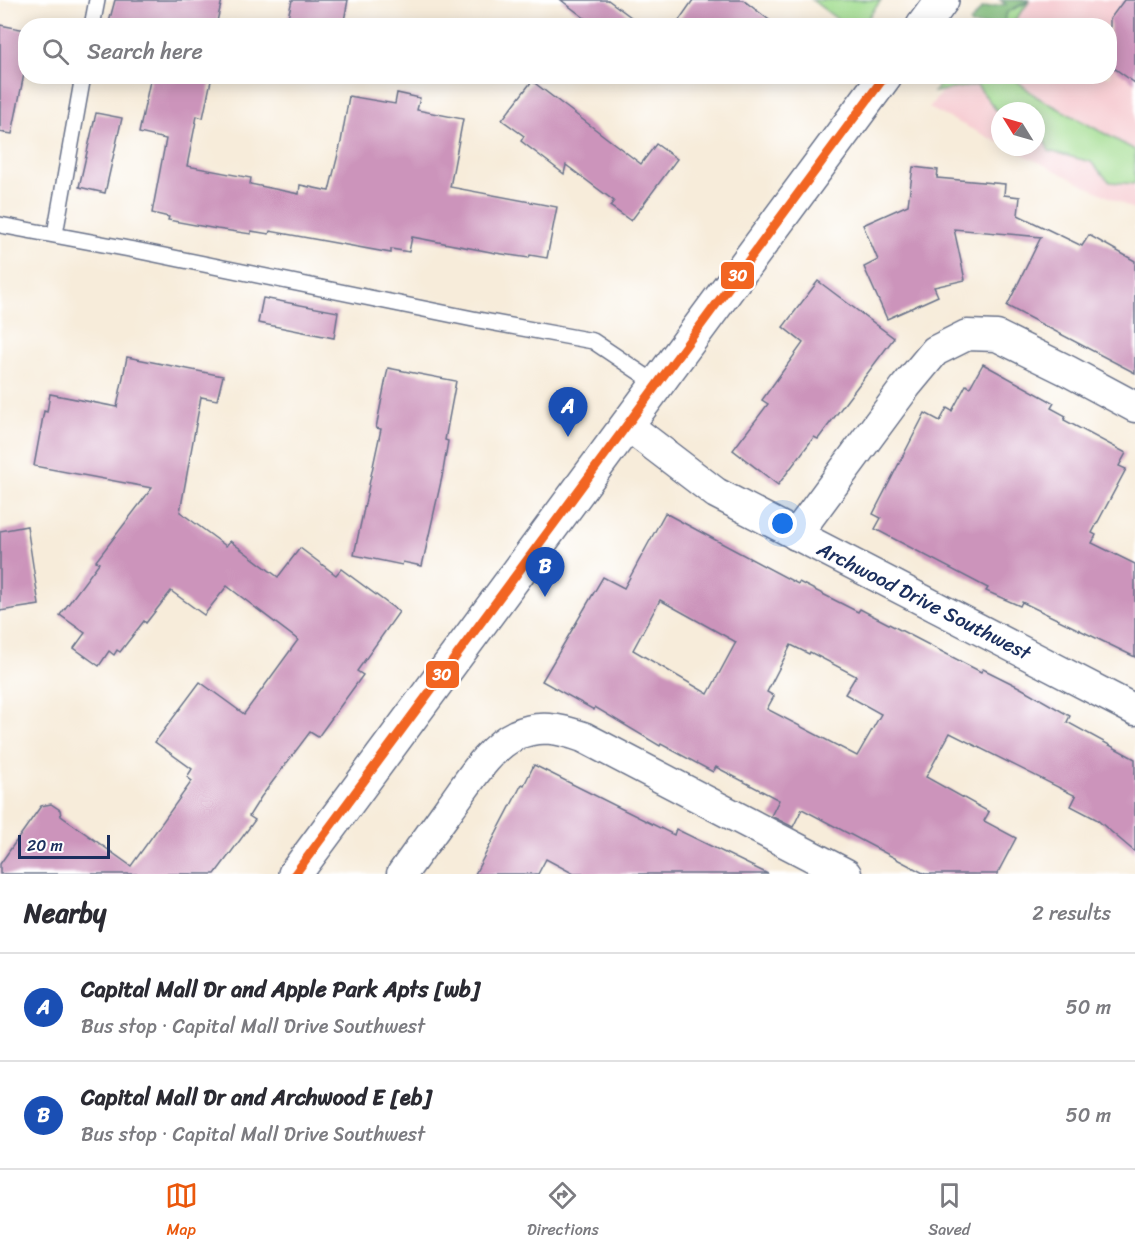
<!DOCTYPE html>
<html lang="en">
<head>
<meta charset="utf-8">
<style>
	:root { --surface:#fff; --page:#f7f7f7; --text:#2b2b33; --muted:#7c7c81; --line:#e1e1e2; --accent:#ea580c }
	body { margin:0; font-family:Sriracha,sans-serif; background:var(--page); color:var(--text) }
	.compass { position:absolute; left:991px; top:102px; width:54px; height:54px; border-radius:50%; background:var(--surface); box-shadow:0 3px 15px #0003; rotate:307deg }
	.scale { position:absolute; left:18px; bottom:15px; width:92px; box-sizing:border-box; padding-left:6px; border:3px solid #1b2f5e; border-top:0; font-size:16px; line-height:21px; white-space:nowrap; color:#1b2f5e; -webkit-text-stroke:4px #fff; paint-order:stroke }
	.you { position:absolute; left:783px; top:524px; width:21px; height:21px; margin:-15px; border:4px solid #fff; border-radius:50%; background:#1a73e8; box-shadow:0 0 0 9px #1a73e833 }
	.badge { display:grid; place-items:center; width:39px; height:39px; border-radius:50%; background:var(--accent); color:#fff; font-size:20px; font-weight:700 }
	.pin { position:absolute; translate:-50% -50px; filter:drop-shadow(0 2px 3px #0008) }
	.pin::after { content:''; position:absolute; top:32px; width:21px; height:18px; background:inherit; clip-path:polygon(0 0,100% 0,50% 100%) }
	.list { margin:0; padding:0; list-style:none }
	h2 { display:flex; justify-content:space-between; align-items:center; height:78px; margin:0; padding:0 24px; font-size:26px }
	h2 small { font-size:20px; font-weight:400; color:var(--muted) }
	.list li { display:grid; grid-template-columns:39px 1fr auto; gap:18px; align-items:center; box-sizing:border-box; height:108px; padding:0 24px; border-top:2px solid var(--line) }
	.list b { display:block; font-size:22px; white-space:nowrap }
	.list p { margin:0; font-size:20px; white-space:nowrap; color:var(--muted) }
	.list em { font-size:20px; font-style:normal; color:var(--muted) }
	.icon { flex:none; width:33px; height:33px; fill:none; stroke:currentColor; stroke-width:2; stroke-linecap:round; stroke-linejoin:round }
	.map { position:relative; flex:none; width:1135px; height:874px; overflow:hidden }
	.search { position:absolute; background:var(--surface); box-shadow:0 3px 15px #0003; left:18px; right:18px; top:18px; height:66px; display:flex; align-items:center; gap:15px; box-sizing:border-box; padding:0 21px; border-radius:24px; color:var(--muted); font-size:22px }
	.sheet { height:294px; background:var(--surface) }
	nav { display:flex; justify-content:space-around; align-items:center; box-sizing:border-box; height:84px; border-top:2px solid var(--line); background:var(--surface); font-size:16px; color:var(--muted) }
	nav a { display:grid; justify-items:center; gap:3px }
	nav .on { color:var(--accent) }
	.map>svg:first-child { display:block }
	.built { fill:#f7cfd4 }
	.green { fill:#a2dd90; stroke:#5e8677; stroke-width:1.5 }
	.forest { fill:#81bc7a; stroke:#4e766c; stroke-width:1.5 }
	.building { fill:#cc94bb; fill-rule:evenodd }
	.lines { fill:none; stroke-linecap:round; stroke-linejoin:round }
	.service-casing { stroke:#687189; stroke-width:18 }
	.minor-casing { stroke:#687189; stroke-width:33 }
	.tertiary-casing { stroke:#687189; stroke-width:36 }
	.service { stroke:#fff; stroke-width:15 }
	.minor { stroke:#fff; stroke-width:30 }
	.tertiary { stroke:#fff; stroke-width:33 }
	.bus-1-casing { stroke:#fff; stroke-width:14 }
	.bus-1 { stroke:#f26522; stroke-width:9 }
	.labels { text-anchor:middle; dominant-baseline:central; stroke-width:5; stroke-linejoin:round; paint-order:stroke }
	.street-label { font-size:20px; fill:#1b2f5e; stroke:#fff }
	.line-badge { stroke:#fff; stroke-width:2 }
	.badge-label { font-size:16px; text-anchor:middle; font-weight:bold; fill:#fff }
</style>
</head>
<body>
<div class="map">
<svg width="1135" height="874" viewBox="0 0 1135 874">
	<rect width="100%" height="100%" fill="#fff"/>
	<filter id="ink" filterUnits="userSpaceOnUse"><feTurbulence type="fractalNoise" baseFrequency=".0167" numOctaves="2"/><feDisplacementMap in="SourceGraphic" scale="12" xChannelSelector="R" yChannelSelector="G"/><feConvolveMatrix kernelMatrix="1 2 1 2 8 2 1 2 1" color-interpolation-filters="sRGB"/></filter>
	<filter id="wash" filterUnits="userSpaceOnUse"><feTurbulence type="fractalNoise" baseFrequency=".008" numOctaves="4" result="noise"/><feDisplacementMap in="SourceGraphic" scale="24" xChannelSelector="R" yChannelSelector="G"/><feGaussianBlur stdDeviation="1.35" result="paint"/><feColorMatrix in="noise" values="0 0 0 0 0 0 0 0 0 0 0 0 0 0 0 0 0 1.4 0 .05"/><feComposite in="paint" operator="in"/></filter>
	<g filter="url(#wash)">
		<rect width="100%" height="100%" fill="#f7ecda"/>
		<path class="built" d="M 1012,0 L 1135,0 L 1135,210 L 1008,147 L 1036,147 L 1036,111 L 1000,111 L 1000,143 L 929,108 L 953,77 L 1110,76 L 1110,26 L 992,25 Z"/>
		<g class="green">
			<path d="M 812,0 L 881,0 L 863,25 L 845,25 Z"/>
			<path d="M 1029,2 L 1011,25 L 1003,26 L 1007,12 Z"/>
			<path d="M 946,76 L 1012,77 L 1037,97 L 1135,150 L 1135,184 L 1110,182 L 1091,162 L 1049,151 L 1036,120 L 1036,111 L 997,111 L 977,85 L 934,92 Z"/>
		</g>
		<path class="forest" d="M 1000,0 L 1030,0 L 1007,12 L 1003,25 L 971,25 L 970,23 L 982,8 L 1006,4 Z"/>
		<g id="blocks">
			<g class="building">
				<path d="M 115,0 L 222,0 L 216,26 L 108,26 Z"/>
				<path d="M 292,0 L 348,0 L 343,26 L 286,26 Z"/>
				<path d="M 561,0 L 608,0 L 643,26 L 595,26 Z"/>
				<path d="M 693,0 L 743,0 L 777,26 L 675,26 Z"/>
				<path d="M 1124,0 L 1135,0 L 1135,83 L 1110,65 L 1110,19 Z"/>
				<path d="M 0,25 L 26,30 L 26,64 L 12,134 L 0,132 Z"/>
				<path d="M 151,76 L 212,76 L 203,118 L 197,116 L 187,166 L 251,178 L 250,184 L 299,194 L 300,185 L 329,191 L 341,142 L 349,96 L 395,104 L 397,93 L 420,98 L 417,110 L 463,119 L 450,187 L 557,207 L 547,258 L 530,255 L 529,258 L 496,253 L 412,237 L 409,252 L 391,249 L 391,253 L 270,231 L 269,234 L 251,231 L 251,234 L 217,229 L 168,220 L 169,217 L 152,213 L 166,139 L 139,133 Z"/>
				<path d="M 532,81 L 641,164 L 656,144 L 677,159 L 631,221 L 610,206 L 614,201 L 566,165 L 564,174 L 521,141 L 524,136 L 502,120 Z"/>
				<path d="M 96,113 L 122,118 L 105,193 L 79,187 Z"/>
				<path d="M 913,167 L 938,170 L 937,178 L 1005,184 L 1004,195 L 1020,197 L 1018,215 L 1082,246 L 1089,235 L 1135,261 L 1135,373 L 1007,306 L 1041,237 L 954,229 L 965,280 L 934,287 L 938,296 L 887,319 L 864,267 L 878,260 L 863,225 L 908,205 Z"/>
				<path d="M 818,281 L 894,338 L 818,439 L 814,437 L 778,485 L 733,450 L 768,404 L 762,400 L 803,343 L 783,327 Z"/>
				<path d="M 263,298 L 338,312 L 334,338 L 258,323 Z"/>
				<path d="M 127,357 L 223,376 L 217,400 L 201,397 L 180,512 L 226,546 L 230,541 L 278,577 L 300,548 L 336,575 L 341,569 L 399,612 L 357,671 L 363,675 L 318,737 L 310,732 L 261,797 L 249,816 L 255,820 L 215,874 L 0,874 L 0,864 L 41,806 L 51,804 L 60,810 L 61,816 L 131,866 L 192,781 L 187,777 L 192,769 L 155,742 L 200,682 L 244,714 L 298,640 L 227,586 L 204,615 L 171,591 L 146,623 L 144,621 L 120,652 L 117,650 L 114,655 L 109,651 L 99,666 L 74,648 L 85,633 L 60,615 L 99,563 L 96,561 L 152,488 L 34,466 L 44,411 L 47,412 L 50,394 L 117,407 Z"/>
				<path d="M 983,364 L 1054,403 L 1051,408 L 1066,416 L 1064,420 L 1126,453 L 1119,466 L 1126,469 L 1092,533 L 1096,535 L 1092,543 L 1135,564 L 1135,657 L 1022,602 L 1020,606 L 986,591 L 988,588 L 875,529 L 881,518 L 873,514 L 925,413 L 940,421 L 947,408 L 952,411 L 966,385 L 970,387 Z"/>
				<path d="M 388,368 L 456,381 L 445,440 L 448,441 L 442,477 L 422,566 L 403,562 L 402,565 L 354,555 L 381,429 L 376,428 Z"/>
				<path d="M 665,513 L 798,584 L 799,582 L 858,612 L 860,609 L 981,672 L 983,669 L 1019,687 L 1070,716 L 1067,722 L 1135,759 L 1135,852 L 1096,819 L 1071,806 L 1076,796 L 950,733 L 926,777 L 989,812 L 984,821 L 1016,838 L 997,874 L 925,874 L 802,809 L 793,827 L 771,816 L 779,800 L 716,767 L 713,772 L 661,744 L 660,746 L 595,707 L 594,710 L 542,681 L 603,577 L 624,588 ZM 660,600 L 736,642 L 708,694 L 633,650 ZM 791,645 L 809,654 L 810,652 L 856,676 L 845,694 L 881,714 L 857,756 L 767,709 L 774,696 L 767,692 Z"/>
				<path d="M 27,526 L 39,605 L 0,611 L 0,531 Z"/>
				<path d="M 534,765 L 674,835 L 676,829 L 768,874 L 574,874 L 546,859 L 538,874 L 475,874 L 522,784 L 524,785 Z"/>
			</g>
		</g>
	</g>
	<g filter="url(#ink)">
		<use href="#blocks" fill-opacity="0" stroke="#687189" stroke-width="1.5"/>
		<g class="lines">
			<defs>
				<g id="service">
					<path d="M 92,26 L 97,0"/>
					<path d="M 0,225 L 140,251 L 473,319 L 593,341 L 657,384"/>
					<path d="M 55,234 L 83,76"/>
				</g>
				<g id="minor">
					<path d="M 627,425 L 716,493 L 1135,710"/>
					<path d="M 796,535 L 906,386 L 935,351 L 967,335 L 997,336 L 1068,371 L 1135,407"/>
					<path d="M 402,874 C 418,851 435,829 451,806 C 468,783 489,747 516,735 C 539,724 560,729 583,737 L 846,874"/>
				</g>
				<g id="tertiary">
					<path d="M 923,26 L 942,0"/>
					<path d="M 295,874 L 885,76"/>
				</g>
			</defs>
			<use href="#service" class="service-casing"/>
			<use href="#minor" class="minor-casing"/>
			<use href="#tertiary" class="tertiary-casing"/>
			<use href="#service" class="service"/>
			<use href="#minor" class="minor"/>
			<use href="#tertiary" class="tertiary"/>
			<defs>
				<path id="bus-1" d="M 295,874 L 885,76"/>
			</defs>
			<use href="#bus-1" class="bus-1-casing"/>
			<use href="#bus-1" class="bus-1"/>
		</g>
	</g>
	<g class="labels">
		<g class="street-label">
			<text transform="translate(924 601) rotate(27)">Archwood Drive Southwest</text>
		</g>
	</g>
	<g class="line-badge">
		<rect x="720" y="261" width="35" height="29" rx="6" fill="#f26522"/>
		<rect x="425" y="660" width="35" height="29" rx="6" fill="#f26522"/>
	</g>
	<g class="badge-label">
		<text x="738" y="281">30</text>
		<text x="442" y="680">30</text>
	</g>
</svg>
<svg class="compass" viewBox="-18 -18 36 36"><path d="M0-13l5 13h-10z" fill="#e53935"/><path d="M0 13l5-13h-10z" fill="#7c7c81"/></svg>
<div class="scale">20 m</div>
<div class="you"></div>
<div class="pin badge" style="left:568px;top:437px;background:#1a4fb4">A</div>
<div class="pin badge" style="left:545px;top:597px;background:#1a4fb4">B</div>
<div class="search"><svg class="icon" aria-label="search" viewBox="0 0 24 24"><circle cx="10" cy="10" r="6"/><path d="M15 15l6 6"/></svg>Search here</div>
</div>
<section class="sheet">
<h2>Nearby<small>2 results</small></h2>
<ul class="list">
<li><span class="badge" style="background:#1a4fb4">A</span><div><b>Capital Mall Dr and Apple Park Apts [wb]</b><p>Bus stop · Capital Mall Drive Southwest</p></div><em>50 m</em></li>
<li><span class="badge" style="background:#1a4fb4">B</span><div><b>Capital Mall Dr and Archwood E [eb]</b><p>Bus stop · Capital Mall Drive Southwest</p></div><em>50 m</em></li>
</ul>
</section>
<nav>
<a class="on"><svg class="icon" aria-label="map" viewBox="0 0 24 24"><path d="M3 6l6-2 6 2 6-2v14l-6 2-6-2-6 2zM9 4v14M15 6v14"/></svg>Map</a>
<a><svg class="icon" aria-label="directions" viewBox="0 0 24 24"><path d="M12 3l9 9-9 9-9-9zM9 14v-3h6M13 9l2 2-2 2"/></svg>Directions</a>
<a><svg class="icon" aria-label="saved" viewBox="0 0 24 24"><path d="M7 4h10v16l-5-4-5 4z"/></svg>Saved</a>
</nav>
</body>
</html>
